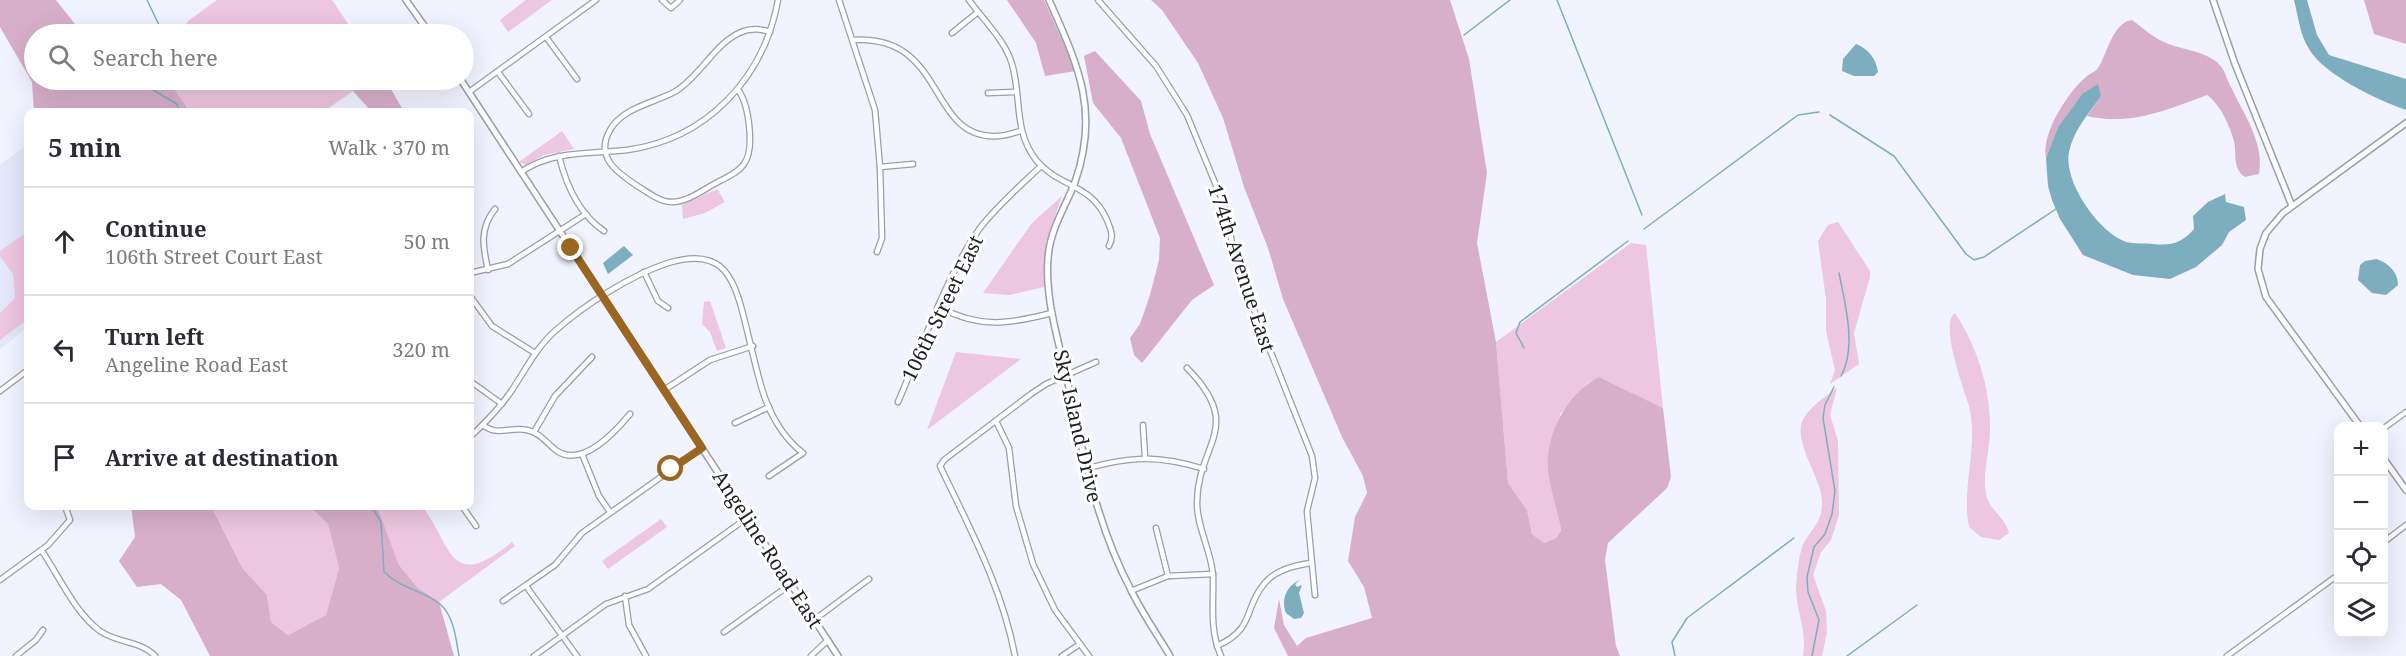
<!DOCTYPE html>
<html lang="en">
<head>
<meta charset="utf-8">
<style>
	:root { --surface:#fff; --page:#f2f2f3; --text:#2b2b33; --muted:#7c7c81; --line:#e1e1e2 }
	body { margin:0; font-family:"Noto Serif",serif; background:var(--page); color:var(--text) }
	.controls { position:absolute; right:18px; bottom:18px; display:grid; overflow:hidden; border-radius:12px; box-shadow:0 6px 24px #0002 }
	.controls button { width:54px; height:54px; display:grid; place-items:center; padding:0; border:0; border-bottom:2px solid var(--line); background:var(--surface); color:var(--text); font:30px sans-serif }
	.stop { position:absolute; width:18px; height:18px; margin:-14px; border:4px solid #9c6520; border-radius:50%; background:#fff }
	.stop.end { background:#9c6520; border-color:#fff; box-shadow:0 2px 6px #0008 }
	.list { margin:0; padding:0; list-style:none }
	h2 { display:flex; justify-content:space-between; align-items:center; height:78px; margin:0; padding:0 24px; font-size:26px }
	h2 small { font-size:20px; font-weight:400; color:var(--muted) }
	.list li { display:grid; grid-template-columns:39px 1fr auto; gap:18px; align-items:center; box-sizing:border-box; height:108px; padding:0 24px; border-top:2px solid var(--line) }
	.list b { display:block; font-size:22px; white-space:nowrap }
	.list p { margin:0; font-size:20px; white-space:nowrap; color:var(--muted) }
	.list em { font-size:20px; font-style:normal; color:var(--muted) }
	.icon { flex:none; width:33px; height:33px; fill:none; stroke:currentColor; stroke-width:2; stroke-linecap:round; stroke-linejoin:round }
	.map { position:relative; flex:none; width:2406px; height:656px; overflow:hidden }
	.search { position:absolute; background:var(--surface); box-shadow:0 6px 24px #0002; left:24px; top:24px; width:450px; height:66px; display:flex; align-items:center; gap:15px; box-sizing:border-box; padding:0 21px; border-radius:33px; color:var(--muted); font-size:22px }
	.panel { position:absolute; background:var(--surface); box-shadow:0 6px 24px #0002; left:24px; top:108px; width:450px; height:402px; border-radius:12px }
	.map>svg:first-child { display:block }
	.built { fill:#e5e7fb }
	.green { fill:#edc6df }
	.forest { fill:#d8afc9 }
	.water { fill:#7daec0 }
	.lines { fill:none; stroke-linecap:round; stroke-linejoin:round }
	.stream { stroke:#7daec0; stroke-width:1.5 }
	.minor-casing { stroke:#9b9da8; stroke-width:7 }
	.tertiary-casing { stroke:#9b9da8; stroke-width:8 }
	.minor { stroke:#fff; stroke-width:4.5 }
	.tertiary { stroke:#fff; stroke-width:5 }
	.route { stroke:#9c6520; stroke-width:8 }
	.labels { text-anchor:middle; dominant-baseline:central; stroke-width:6; stroke-linejoin:round; paint-order:stroke }
	.street-label { font-size:20px; fill:#1e1f23; stroke:#fff }
</style>
</head>
<body>
<div class="map">
<svg width="2406" height="656" viewBox="0 0 2406 656">
	<rect width="100%" height="100%" fill="#f1f3ff"/>
	<path class="built" d="M 28,144 L 28,327 L 0,349 L 0,165 Z"/>
	<g class="green">
		<path d="M 217,0 L 332,0 L 355,34 L 180,34 L 188,21 Z"/>
		<path d="M 526,0 L 552,0 L 508,32 L 500,20 Z"/>
		<path d="M 168,80 L 362,80 L 353,91 L 323,112 L 190,112 Z"/>
		<path d="M 562,131 L 574,149 L 544,155 L 526,165 L 519,162 Z"/>
		<path d="M 717,189 L 725,202 L 705,213 L 683,219 L 682,205 Z"/>
		<path d="M 1062,196 L 1046,242 L 1044,287 L 1009,295 L 983,293 L 1032,223 Z"/>
		<path d="M 1838,222 L 1870,271 L 1870,277 L 1854,333 L 1859,364 L 1830,384 L 1835,370 L 1826,331 L 1826,299 L 1818,241 L 1828,225 Z"/>
		<path d="M 27,232 L 28,319 L 0,340 L 0,313 L 15,298 L 13,274 L 0,256 L 0,251 Z"/>
		<path d="M 1631,243 L 1646,245 L 1663,408 L 1599,377 L 1588,383 L 1560,414 L 1557,507 L 1561,529 L 1556,538 L 1544,543 L 1532,534 L 1527,510 L 1508,483 L 1496,342 Z"/>
		<path d="M 710,301 L 726,348 L 717,351 L 710,332 L 702,324 L 704,302 Z"/>
		<path d="M 1955,313 C 1977,346 1991,390 1990,430 C 1990,451 1982,474 1986,494 C 1989,510 2006,518 2009,533 L 1999,540 L 1981,537 L 1969,527 C 1961,487 1979,445 1969,406 C 1964,389 1939,324 1955,313 Z"/>
		<path d="M 956,352 L 1021,359 L 927,430 Z"/>
		<path d="M 1837,388 L 1830,415 L 1838,441 L 1839,515 L 1831,540 L 1821,552 L 1813,575 L 1826,611 L 1827,632 L 1822,656 L 1803,656 C 1807,633 1798,615 1796,592 C 1796,581 1798,562 1801,551 C 1805,533 1823,526 1822,502 C 1822,491 1817,481 1813,471 C 1793,425 1795,418 1837,388 Z"/>
		<path d="M 211,506 L 309,506 L 328,524 L 339,568 L 326,615 L 288,635 L 271,622 L 267,595 L 243,569 Z"/>
		<path d="M 377,506 L 422,506 C 452,545 449,594 512,542 L 515,546 L 439,602 L 418,588 L 399,565 Z"/>
		<path d="M 661,519 L 667,527 L 608,569 L 602,561 Z"/>
	</g>
	<g class="forest">
		<path d="M 0,0 L 56,0 L 83,34 L 34,34 L 34,80 L 168,80 L 190,112 L 34,112 L 32,82 L 0,27 Z"/>
		<path d="M 1007,0 L 1044,0 L 1076,71 L 1045,76 L 1036,43 Z"/>
		<path d="M 1151,0 L 1450,0 L 1469,59 L 1487,173 L 1477,243 L 1496,342 L 1508,483 L 1527,510 L 1532,534 L 1544,543 L 1556,538 L 1561,530 C 1558,510 1550,490 1548,470 C 1545,435 1567,393 1599,377 L 1663,408 L 1671,477 L 1667,488 L 1608,543 L 1605,560 L 1616,646 L 1620,656 L 1288,656 L 1274,628 L 1279,599 L 1284,625 L 1297,646 L 1306,638 L 1372,618 L 1364,587 L 1348,561 L 1355,517 L 1367,493 L 1363,476 L 1342,437 L 1283,299 L 1268,248 L 1244,187 L 1223,118 L 1198,63 L 1162,10 Z"/>
		<path d="M 2364,0 L 2406,0 L 2406,44 L 2374,34 Z"/>
		<path d="M 2132,20 C 2142,27 2151,36 2162,41 C 2179,50 2198,49 2214,60 C 2225,67 2225,76 2231,87 C 2243,113 2265,143 2259,174 L 2245,177 C 2232,168 2237,155 2234,141 C 2230,126 2220,104 2207,95 C 2167,110 2130,126 2087,116 L 2101,96 L 2082,94 L 2058,127 L 2046,158 C 2041,133 2068,92 2087,76 C 2091,73 2095,72 2098,68 C 2107,54 2113,22 2132,20 Z"/>
		<path d="M 1095,51 L 1141,101 L 1150,134 L 1214,285 L 1192,300 L 1142,363 L 1134,355 L 1130,338 L 1140,324 L 1150,295 L 1159,260 L 1160,238 L 1121,138 L 1093,103 L 1084,56 Z"/>
		<path d="M 362,80 L 386,80 L 404,112 L 372,112 L 353,91 Z"/>
		<path d="M 131,506 L 211,506 L 243,569 L 267,595 L 271,622 L 288,635 L 326,615 L 339,568 L 328,524 L 309,506 L 377,506 L 399,565 L 418,588 L 439,602 L 454,656 L 210,656 L 181,600 L 161,584 L 137,587 L 119,561 L 135,537 Z"/>
	</g>
	<g class="water">
		<path d="M 2294,0 L 2307,0 L 2317,35 L 2329,55 L 2406,79 L 2406,110 C 2378,100 2324,75 2309,49 C 2300,35 2298,16 2294,0 Z"/>
		<path d="M 1856,44 C 1868,49 1876,58 1878,72 L 1874,76 L 1854,76 L 1842,71 L 1843,59 Z"/>
		<path d="M 2098,84 L 2101,96 C 2089,113 2073,131 2069,152 C 2063,181 2098,232 2126,242 C 2134,244 2144,243 2153,244 C 2171,246 2182,243 2194,229 L 2193,216 L 2208,202 L 2225,194 L 2226,202 L 2244,207 L 2246,220 L 2229,232 L 2222,245 L 2196,267 L 2170,279 L 2133,275 L 2083,255 L 2060,219 L 2052,200 L 2048,186 L 2046,158 L 2058,127 L 2082,94 Z"/>
		<path d="M 624,246 L 633,255 L 608,274 L 603,263 Z"/>
		<path d="M 2377,259 C 2389,264 2398,272 2398,285 L 2386,295 L 2372,293 L 2358,280 L 2360,265 L 2365,261 Z"/>
		<path d="M 1300,580 L 1295,584 L 1297,587 L 1302,585 L 1299,593 L 1304,613 L 1301,618 L 1294,619 L 1286,613 C 1281,600 1286,586 1300,580 Z"/>
	</g>
	<g class="lines">
		<g class="stream">
			<path d="M 147,0 L 160,27 L 157,34"/>
			<path d="M 1557,0 L 1642,215"/>
			<path d="M 1464,35 L 1510,0"/>
			<path d="M 136,80 L 177,104 L 179,112"/>
			<path d="M 1830,115 L 1894,156 L 1966,254 L 1974,260 L 1984,257 L 2056,209"/>
			<path d="M 1644,229 L 1798,115 L 1819,112"/>
			<path d="M 1839,273 C 1845,304 1857,347 1841,376"/>
			<path d="M 1524,348 L 1516,333 L 1520,322 L 1628,241"/>
			<path d="M 342,506 L 374,510 L 381,522 L 384,572 C 403,590 425,591 440,604 C 454,616 456,639 459,656"/>
			<path d="M 1675,656 L 1672,642 L 1687,618 L 1794,538"/>
			<path d="M 1812,656 L 1819,620 L 1808,592 L 1807,577 L 1814,547 L 1825,534 L 1832,514 L 1835,491 L 1823,418 L 1825,405 L 1834,387"/>
			<path d="M 1847,656 L 1917,605"/>
		</g>
		<defs>
			<g id="minor">
				<path d="M 662,0 L 671,8 L 680,0"/>
				<path d="M 839,0 L 875,110 L 880,167 L 882,238 L 877,252"/>
				<path d="M 969,0 C 984,21 1005,40 1012,64 C 1022,98 1013,130 1036,160 C 1059,188 1091,183 1107,220 C 1111,230 1114,236 1109,246"/>
				<path d="M 1098,0 L 1156,66 L 1187,115 L 1227,212 L 1232,244 L 1243,282 L 1312,456 L 1315,478 L 1307,511 L 1315,595"/>
				<path d="M 952,33 L 978,12"/>
				<path d="M 546,37 L 577,79"/>
				<path d="M 854,40 C 948,35 927,141 998,136 C 1005,136 1013,133 1020,131"/>
				<path d="M 498,72 L 529,114"/>
				<path d="M 738,90 C 749,104 755,149 744,164 C 738,173 727,177 718,182 C 704,189 688,202 672,202 C 660,202 649,193 639,187 C 619,174 594,158 610,130 C 623,107 655,103 676,91 C 701,75 714,45 739,33 C 750,28 759,28 770,32"/>
				<path d="M 469,92 L 596,0"/>
				<path d="M 988,93 L 1015,92"/>
				<path d="M 559,156 C 566,185 579,214 604,231"/>
				<path d="M 880,167 L 913,164"/>
				<path d="M 521,172 C 553,150 590,154 627,150 C 707,139 764,78 778,0"/>
				<path d="M 488,270 C 483,247 479,229 495,209"/>
				<path d="M 644,272 L 658,301 L 668,308"/>
				<path d="M 470,273 L 508,264 L 586,214"/>
				<path d="M 470,296 L 492,326 L 535,353"/>
				<path d="M 939,307 C 980,329 1009,324 1052,313"/>
				<path d="M 1187,368 C 1246,428 1197,443 1197,503 C 1197,528 1211,550 1213,575 C 1214,603 1209,629 1221,656"/>
				<path d="M 470,381 L 502,404"/>
				<path d="M 664,390 L 710,360 L 753,346"/>
				<path d="M 0,391 L 28,370"/>
				<path d="M 898,402 C 921,349 947,274 980,228 C 998,205 1020,186 1041,166"/>
				<path d="M 996,421 L 1009,448 L 1016,506 L 1033,564 L 1055,610 L 1089,656"/>
				<path d="M 735,423 L 769,407"/>
				<path d="M 483,425 C 498,437 511,426 527,430 C 541,433 546,443 557,451 C 583,468 615,432 630,414"/>
				<path d="M 1143,425 L 1145,457"/>
				<path d="M 2384,428 L 2406,412"/>
				<path d="M 534,432 L 555,396 L 592,357"/>
				<path d="M 470,437 C 485,423 500,408 512,390 C 526,369 536,348 555,331 C 584,305 631,275 668,263 C 720,247 733,273 744,318 C 750,341 755,366 762,389 C 769,413 783,438 803,453 L 769,476"/>
				<path d="M 582,454 L 599,496 L 610,512"/>
				<path d="M 1085,469 C 1131,456 1158,455 1204,469"/>
				<path d="M 462,506 L 476,526"/>
				<path d="M 1156,528 L 1168,576"/>
				<path d="M 2384,542 L 2406,525"/>
				<path d="M 42,551 C 59,576 75,613 100,631 C 117,643 141,641 155,656"/>
				<path d="M 0,580 L 48,545 L 70,520 L 65,506"/>
				<path d="M 526,586 L 577,656"/>
				<path d="M 1131,591 L 1168,576 L 1213,574"/>
				<path d="M 625,596 L 629,625 L 646,656"/>
				<path d="M 503,601 L 555,565 L 582,533 L 702,448"/>
				<path d="M 814,620 L 869,579"/>
				<path d="M 724,632 L 791,584"/>
				<path d="M 1217,646 C 1256,628 1243,609 1264,584 C 1275,570 1293,566 1310,563"/>
				<path d="M 16,656 L 36,640 L 43,630"/>
				<path d="M 534,656 L 606,604 L 648,589 L 747,518"/>
				<path d="M 811,656 L 828,640"/>
				<path d="M 1015,656 C 1002,587 970,529 940,466 L 944,460 L 1031,394 L 1046,384 L 1096,362"/>
				<path d="M 1062,656 L 1080,644"/>
				<path d="M 2227,656 L 2338,575"/>
			</g>
			<g id="tertiary">
				<path d="M 406,0 L 430,34"/>
				<path d="M 1049,0 C 1078,65 1100,111 1075,182 C 1065,208 1050,229 1048,258 C 1045,297 1057,336 1066,374 C 1082,448 1095,522 1131,590 C 1142,613 1157,634 1170,656"/>
				<path d="M 2213,0 L 2235,64 L 2292,206"/>
				<path d="M 461,80 L 838,656"/>
				<path d="M 2360,426 L 2266,297 L 2258,269 L 2260,249 L 2266,233 L 2283,213 L 2406,123"/>
				<path d="M 2384,459 L 2406,490"/>
			</g>
		</defs>
		<use href="#minor" class="minor-casing"/>
		<use href="#tertiary" class="tertiary-casing"/>
		<use href="#minor" class="minor"/>
		<use href="#tertiary" class="tertiary"/>
	</g>
	<g class="lines">
		<path class="route" d="M 571,248 L 702,448 L 671,469"/>
	</g>
	<g class="labels">
		<g class="street-label">
			<text transform="translate(1242 268) rotate(72)">174th Avenue East</text>
			<text transform="translate(942 308) rotate(-64)">106th Street East</text>
			<text transform="translate(1078 426) rotate(77)">Sky Island Drive</text>
			<text transform="translate(768 549) rotate(57)">Angeline Road East</text>
		</g>
	</g>
</svg>
<div class="controls">
<button>+</button>
<button>−</button>
<button><svg class="icon" aria-label="locate" viewBox="0 0 24 24"><circle cx="12" cy="12" r="6"/><path d="M12 2v4M12 18v4M2 12h4M18 12h4"/></svg></button>
<button><svg class="icon" aria-label="layers" viewBox="0 0 24 24"><path d="M12 4l9 5-9 5-9-5zM3 14l9 5 9-5"/></svg></button>
</div>
<div class="stop" style="left:671px;top:469px"></div>
<div class="stop end" style="left:571px;top:248px"></div>
<div class="search"><svg class="icon" aria-label="search" viewBox="0 0 24 24"><circle cx="10" cy="10" r="6"/><path d="M15 15l6 6"/></svg>Search here</div>
<section class="panel">
<h2>5 min<small>Walk · 370 m</small></h2>
<ul class="list">
<li><svg class="icon" aria-label="ahead" viewBox="0 0 24 24"><path d="M12 20V5M6 11l6-6 6 6"/></svg><div><b>Continue</b><p>106th Street Court East</p></div><em>50 m</em></li>
<li><svg class="icon" aria-label="left" viewBox="0 0 24 24"><path d="M17 20v-9H6M10 6l-5 5 5 5"/></svg><div><b>Turn left</b><p>Angeline Road East</p></div><em>320 m</em></li>
<li><svg class="icon" aria-label="arrive" viewBox="0 0 24 24"><path d="M6 21V4h12l-3 4 3 4H6"/></svg><div><b>Arrive at destination</b></div></li>
</ul>
</section>
</div>
</body>
</html>
